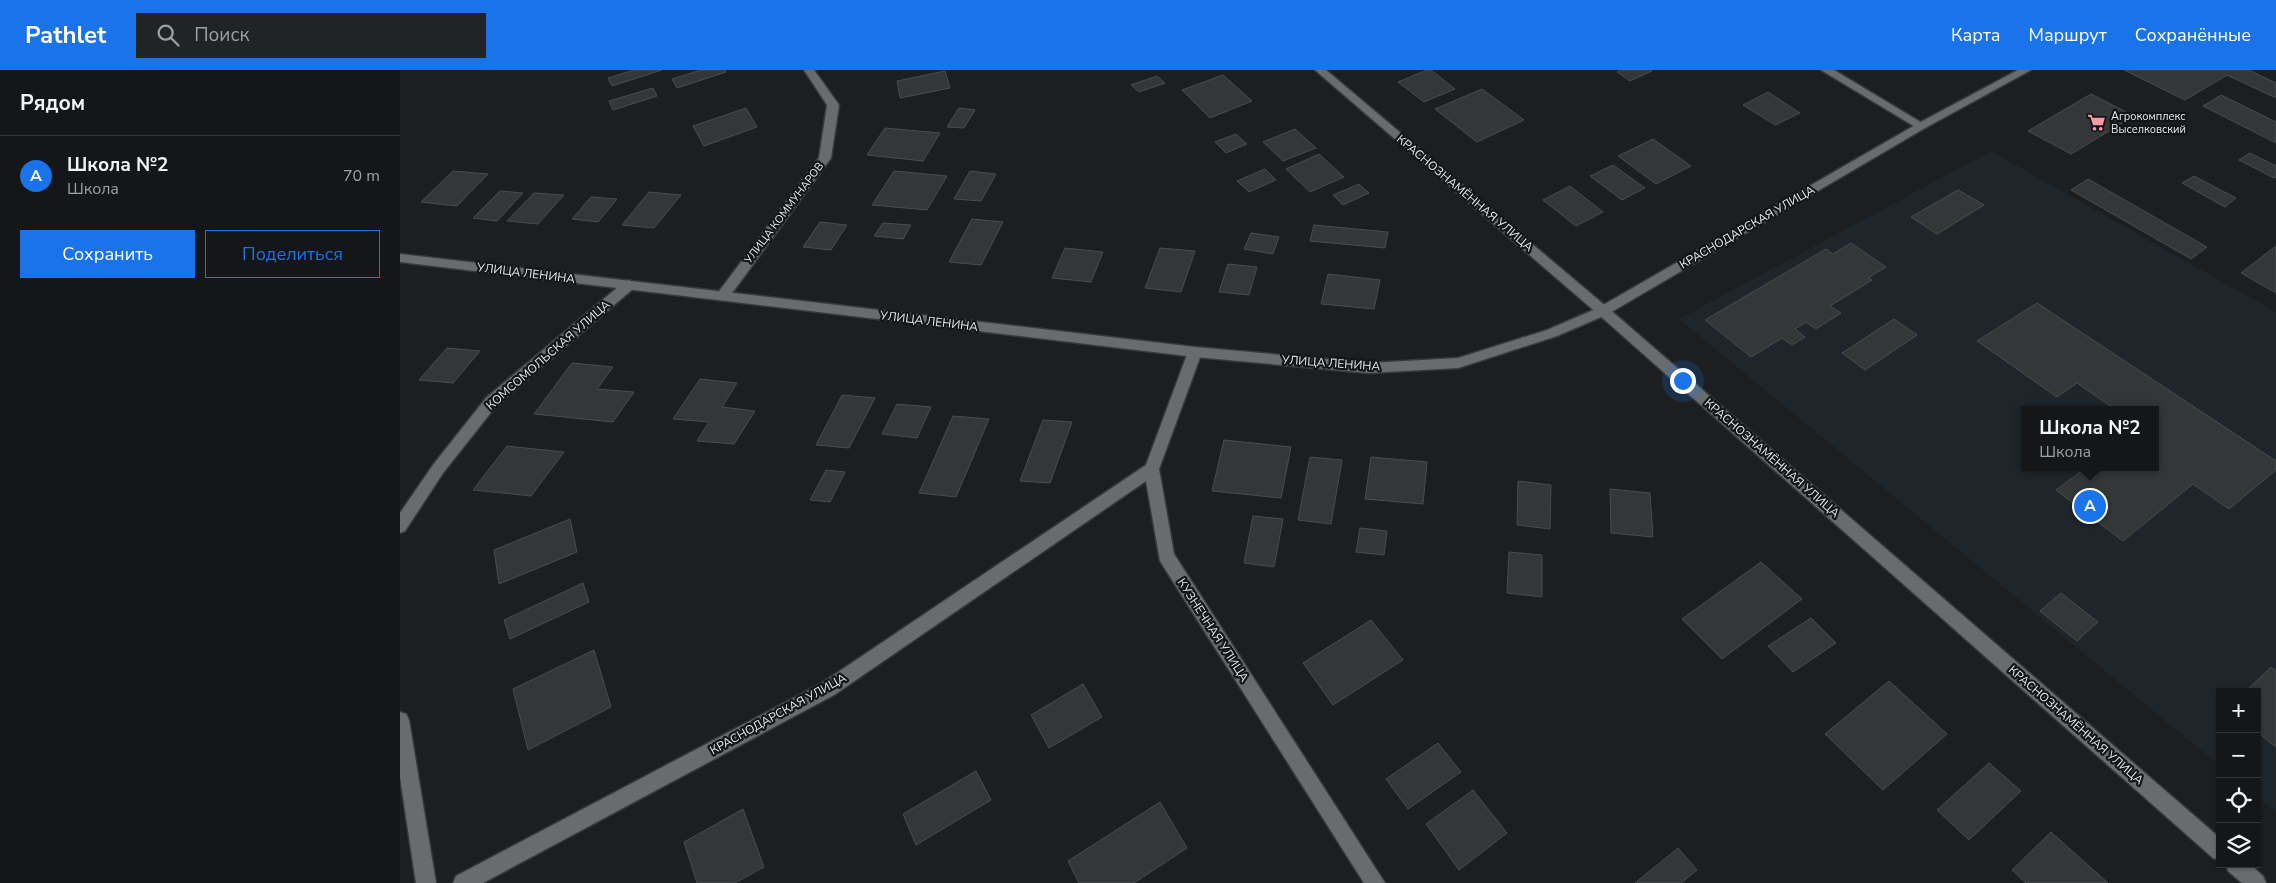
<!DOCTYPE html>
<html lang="ru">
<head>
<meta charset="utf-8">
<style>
	:root { --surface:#151617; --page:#222324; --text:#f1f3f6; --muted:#9d9fa1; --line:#343536; --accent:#1a73e8 }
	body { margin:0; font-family:"Nunito Sans",sans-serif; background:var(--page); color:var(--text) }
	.controls { position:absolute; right:15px; bottom:15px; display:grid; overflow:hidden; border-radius:0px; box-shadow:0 1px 4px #0004 }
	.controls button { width:45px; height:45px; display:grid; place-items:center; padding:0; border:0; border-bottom:1px solid var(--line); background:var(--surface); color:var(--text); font:25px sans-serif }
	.you { position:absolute; left:1282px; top:310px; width:18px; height:18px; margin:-12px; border:4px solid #fff; border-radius:50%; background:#1a73e8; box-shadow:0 0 0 8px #1a73e833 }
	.badge { display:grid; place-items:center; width:32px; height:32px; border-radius:50%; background:var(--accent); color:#fff; font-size:16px; font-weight:700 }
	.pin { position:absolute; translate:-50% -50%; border:2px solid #fff; box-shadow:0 1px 5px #0006 }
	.popup { position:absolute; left:1621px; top:336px; width:138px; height:65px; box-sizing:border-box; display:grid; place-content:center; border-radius:0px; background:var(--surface); filter:drop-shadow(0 1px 4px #0005); font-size:16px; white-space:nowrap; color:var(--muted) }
	.popup b { font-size:19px; color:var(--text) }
	.popup::after { content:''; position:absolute; left:50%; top:100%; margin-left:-10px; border:10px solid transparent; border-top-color:var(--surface) }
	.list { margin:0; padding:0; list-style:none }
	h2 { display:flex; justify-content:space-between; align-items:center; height:65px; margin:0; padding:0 20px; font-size:21px }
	h2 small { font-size:16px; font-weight:400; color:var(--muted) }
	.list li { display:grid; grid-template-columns:32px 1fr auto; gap:15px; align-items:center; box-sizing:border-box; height:80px; padding:0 20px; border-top:1px solid var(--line) }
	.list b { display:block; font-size:19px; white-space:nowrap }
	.list p { margin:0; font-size:16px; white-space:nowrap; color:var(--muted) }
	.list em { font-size:16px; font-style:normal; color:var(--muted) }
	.actions { display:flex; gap:10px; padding:15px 20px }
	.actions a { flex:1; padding:11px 0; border:1px solid var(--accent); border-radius:0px; text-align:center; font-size:18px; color:var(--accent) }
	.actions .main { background:var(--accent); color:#fff }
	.icon { flex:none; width:28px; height:28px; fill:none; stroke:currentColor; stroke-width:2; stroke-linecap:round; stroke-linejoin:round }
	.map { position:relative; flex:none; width:1876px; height:813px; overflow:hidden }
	header { display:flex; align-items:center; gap:30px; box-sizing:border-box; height:70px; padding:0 25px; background:var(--accent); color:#fff }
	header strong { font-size:24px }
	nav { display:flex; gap:28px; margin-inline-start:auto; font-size:18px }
	.search { width:350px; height:45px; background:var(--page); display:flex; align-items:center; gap:12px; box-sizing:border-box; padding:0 18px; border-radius:0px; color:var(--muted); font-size:19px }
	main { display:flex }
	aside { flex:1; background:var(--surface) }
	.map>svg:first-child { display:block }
	.built { fill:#1e262b; fill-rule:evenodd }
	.building { fill:#343738; stroke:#4a4c4e }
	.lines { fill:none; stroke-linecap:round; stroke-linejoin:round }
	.street-casing { stroke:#383a3a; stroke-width:3 }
	.secondary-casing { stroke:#383a3a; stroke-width:3 }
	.street { fill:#696c6e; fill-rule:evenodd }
	.secondary { fill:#696c6e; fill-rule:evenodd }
	.labels { text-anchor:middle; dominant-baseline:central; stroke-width:4.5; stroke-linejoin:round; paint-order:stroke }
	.far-poi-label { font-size:11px; fill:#e7e9ea; stroke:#131516; text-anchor:start }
	.far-street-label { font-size:11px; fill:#e7e9ea; stroke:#131516 }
	.street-label { font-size:12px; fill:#e7e9ea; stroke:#131516 }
</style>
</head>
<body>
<header>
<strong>Pathlet</strong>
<div class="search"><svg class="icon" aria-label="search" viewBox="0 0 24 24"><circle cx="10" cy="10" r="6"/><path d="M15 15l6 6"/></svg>Поиск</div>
<nav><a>Карта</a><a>Маршрут</a><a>Сохранённые</a></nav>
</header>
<main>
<aside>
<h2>Рядом<small></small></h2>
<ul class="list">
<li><span class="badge">A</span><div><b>Школа №2</b><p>Школа</p></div><em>70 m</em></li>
</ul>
<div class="actions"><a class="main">Сохранить</a><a>Поделиться</a></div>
</aside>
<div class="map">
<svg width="1876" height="813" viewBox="0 0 1876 813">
	<rect width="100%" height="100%" fill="#1c1e1f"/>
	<path class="built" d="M 1591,81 L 1876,242 L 1876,742 L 1857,727 L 1857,622 L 1820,622 L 1820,696 L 1279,249 ZM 1625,340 L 1755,340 L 1755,397 L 1625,397 Z"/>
	<g class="building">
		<path d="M 234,0 L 262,0 L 212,16 L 208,8 Z"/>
		<path d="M 301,0 L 325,0 L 326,2 L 277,18 L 272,9 Z"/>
		<path d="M 1027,0 L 1031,0 L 1055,19 L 1024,32 L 998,12 Z"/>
		<path d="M 1221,0 L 1251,0 L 1252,1 L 1230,11 L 1217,2 Z"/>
		<path d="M 1724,0 L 1849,0 L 1876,13 L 1876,28 L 1827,5 L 1785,30 Z"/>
		<path d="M 545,1 L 550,18 L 500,28 L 497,11 Z"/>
		<path d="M 823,5 L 852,31 L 810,48 L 782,20 Z"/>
		<path d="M 757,6 L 765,13 L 739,22 L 731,15 Z"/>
		<path d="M 253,18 L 257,26 L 213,40 L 209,31 Z"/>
		<path d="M 1082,19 L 1124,50 L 1077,72 L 1035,39 Z"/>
		<path d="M 1368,22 L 1400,43 L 1375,55 L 1343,35 Z"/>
		<path d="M 1691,24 L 1734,46 L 1671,84 L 1628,61 Z"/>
		<path d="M 1821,25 L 1876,52 L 1876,73 L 1803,36 Z"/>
		<path d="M 346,38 L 357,57 L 304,76 L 293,56 Z"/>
		<path d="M 559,38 L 575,40 L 564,58 L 547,57 Z"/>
		<path d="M 485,58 L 540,63 L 523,91 L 467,85 Z"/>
		<path d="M 895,59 L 916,78 L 883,91 L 863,72 Z"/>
		<path d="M 836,64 L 847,74 L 826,83 L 815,72 Z"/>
		<path d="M 1253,69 L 1291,96 L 1256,114 L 1218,86 Z"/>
		<path d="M 1850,83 L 1876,96 L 1876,107 L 1874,108 L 1839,90 Z"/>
		<path d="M 919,84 L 944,107 L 910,122 L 886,99 Z"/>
		<path d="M 1213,95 L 1245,118 L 1222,130 L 1190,106 Z"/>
		<path d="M 865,99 L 876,110 L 849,122 L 837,111 Z"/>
		<path d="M 53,101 L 88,104 L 57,136 L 21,132 Z"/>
		<path d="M 494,101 L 547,106 L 527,140 L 472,135 Z"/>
		<path d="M 570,101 L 596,104 L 581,131 L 554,129 Z"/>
		<path d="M 1794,106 L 1836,128 L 1825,137 L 1782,113 Z"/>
		<path d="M 1688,109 L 1807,177 L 1791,189 L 1671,120 Z"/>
		<path d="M 959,114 L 969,123 L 943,135 L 933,125 Z"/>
		<path d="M 1170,116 L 1203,142 L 1176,156 L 1143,130 Z"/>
		<path d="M 1558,120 L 1584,135 L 1537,164 L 1511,147 Z"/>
		<path d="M 100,121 L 123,123 L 97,151 L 73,148 Z"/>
		<path d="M 249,122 L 281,125 L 254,158 L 222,155 Z"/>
		<path d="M 134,123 L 164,125 L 138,154 L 107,151 Z"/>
		<path d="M 191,127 L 217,129 L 198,152 L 172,149 Z"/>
		<path d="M 572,149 L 603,152 L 581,195 L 549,192 Z"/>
		<path d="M 420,152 L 447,155 L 431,180 L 403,177 Z"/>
		<path d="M 483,153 L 511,155 L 503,169 L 474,166 Z"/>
		<path d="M 914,155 L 988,162 L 985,178 L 910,171 Z"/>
		<path d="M 851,163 L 879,167 L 873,184 L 844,179 Z"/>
		<path d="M 1451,173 L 1486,197 L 1468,208 L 1472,210 L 1430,236 L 1441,243 L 1416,259 L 1406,252 L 1395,259 L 1405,267 L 1392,275 L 1382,268 L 1351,287 L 1305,250 L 1426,179 L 1433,184 Z"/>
		<path d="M 1876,176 L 1876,223 L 1841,203 Z"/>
		<path d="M 665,178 L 703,182 L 691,212 L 652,208 Z"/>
		<path d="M 760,178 L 795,181 L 781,222 L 745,218 Z"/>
		<path d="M 828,194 L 857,197 L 849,225 L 819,222 Z"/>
		<path d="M 928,204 L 980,210 L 974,239 L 921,234 Z"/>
		<path d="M 1637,233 L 1876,391 L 1876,400 L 1829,439 L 1793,414 L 1723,471 L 1656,420 L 1687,397 L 1755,397 L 1755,340 L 1716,340 L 1677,313 L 1657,327 L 1577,271 Z"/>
		<path d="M 1494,249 L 1517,265 L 1465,300 L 1442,283 Z"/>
		<path d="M 47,278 L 80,281 L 53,313 L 19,310 Z"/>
		<path d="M 172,293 L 213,297 L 197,319 L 234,322 L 213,352 L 134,344 Z"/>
		<path d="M 300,309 L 337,313 L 322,337 L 355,341 L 334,374 L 297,371 L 309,352 L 273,349 Z"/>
		<path d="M 442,325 L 475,328 L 449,378 L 416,375 Z"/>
		<path d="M 497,334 L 531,337 L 517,368 L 482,364 Z"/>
		<path d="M 553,346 L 589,349 L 556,427 L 519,423 Z"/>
		<path d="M 643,350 L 672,352 L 650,413 L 620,411 Z"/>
		<path d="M 824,370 L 891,377 L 881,428 L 812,421 Z"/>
		<path d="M 107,376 L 164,382 L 131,426 L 73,420 Z"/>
		<path d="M 910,387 L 942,390 L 931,454 L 898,450 Z"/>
		<path d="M 971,387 L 1027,392 L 1023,434 L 965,429 Z"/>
		<path d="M 426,400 L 445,402 L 430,432 L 410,430 Z"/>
		<path d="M 1118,411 L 1151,415 L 1150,459 L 1117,455 Z"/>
		<path d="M 1210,419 L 1250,423 L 1253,467 L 1211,463 Z"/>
		<path d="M 853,446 L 883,449 L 874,497 L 844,493 Z"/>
		<path d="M 170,449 L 177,482 L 99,514 L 94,480 Z"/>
		<path d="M 960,458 L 987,461 L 984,485 L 956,482 Z"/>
		<path d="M 1109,482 L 1142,485 L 1142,527 L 1107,523 Z"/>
		<path d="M 1361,492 L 1402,529 L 1322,589 L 1282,549 Z"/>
		<path d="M 183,513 L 189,532 L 110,569 L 104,550 Z"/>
		<path d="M 1661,523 L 1698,552 L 1677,571 L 1640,541 Z"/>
		<path d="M 1411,548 L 1436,573 L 1393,602 L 1368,576 Z"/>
		<path d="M 971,550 L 1003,590 L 933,635 L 903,593 Z"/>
		<path d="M 194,580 L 211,637 L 128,680 L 113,619 Z"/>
		<path d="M 1871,597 L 1876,601 L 1876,677 L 1857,662 L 1857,622 L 1845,622 Z"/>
		<path d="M 1489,611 L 1547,664 L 1483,720 L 1425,664 Z"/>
		<path d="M 683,614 L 702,647 L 649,678 L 631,645 Z"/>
		<path d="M 1038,673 L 1061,702 L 1008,739 L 986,709 Z"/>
		<path d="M 1589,693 L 1621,721 L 1569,770 L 1537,740 Z"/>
		<path d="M 576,701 L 591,730 L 516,775 L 503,744 Z"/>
		<path d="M 1073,720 L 1107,763 L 1059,800 L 1026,754 Z"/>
		<path d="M 760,732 L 787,778 L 734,813 L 679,813 L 668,791 Z"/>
		<path d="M 343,739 L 364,797 L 335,813 L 297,813 L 284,772 Z"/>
		<path d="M 1651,762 L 1708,813 L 1626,813 L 1612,800 Z"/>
		<path d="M 1278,778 L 1297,800 L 1281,813 L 1235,813 Z"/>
	</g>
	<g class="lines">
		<defs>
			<g id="street">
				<path d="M 404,0 L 414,0 L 439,35 L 431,88 L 327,230 L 317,230 L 315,227 L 317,224 L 419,88 L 427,35 Z"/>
				<path d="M 915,0 L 926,0 L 1208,238 L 1820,768 L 1820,790 L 1813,788 L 1198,244 Z"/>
				<path d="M 1421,0 L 1434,0 L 1527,56 L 1521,59 L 1517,58 Z"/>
				<path d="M 229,210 L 235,215 L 234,218 L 96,336 L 43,403 L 5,461 L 0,463 L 0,443 L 33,395 L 86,328 L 224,212 Z"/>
				<path d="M 795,277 L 802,282 L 759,399 L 774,484 L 985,813 L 964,813 L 760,491 L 746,411 L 434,625 L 83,813 L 53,813 L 56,806 L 422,613 L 746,395 L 788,282 Z"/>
				<path d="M 0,642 L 6,644 L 9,650 L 36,813 L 16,813 L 0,707 Z"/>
				<path d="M 1826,794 L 1850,794 L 1863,806 L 1866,813 L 1842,813 L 1828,801 Z"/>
			</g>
			<path id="secondary" d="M 1618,0 L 1631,0 L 1525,58 L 1208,244 L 1157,266 L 1058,298 L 969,303 L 795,287 L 0,192 L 0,184 L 795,277 L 969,293 L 1058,288 L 1147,260 L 1198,238 L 1517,54 Z"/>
		</defs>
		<use href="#street" class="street-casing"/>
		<use href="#secondary" class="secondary-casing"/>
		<use href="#street" class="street"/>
		<use href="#secondary" class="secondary"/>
	</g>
	<defs>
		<symbol id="supermarket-bare" viewBox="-9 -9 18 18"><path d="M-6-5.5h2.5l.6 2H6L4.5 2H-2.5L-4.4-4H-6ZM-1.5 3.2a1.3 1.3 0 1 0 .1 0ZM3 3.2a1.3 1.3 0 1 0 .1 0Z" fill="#f49aa4" stroke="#131516" stroke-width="2.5" paint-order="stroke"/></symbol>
	</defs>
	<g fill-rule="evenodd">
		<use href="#supermarket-bare" x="1684" y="40" width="25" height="25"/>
	</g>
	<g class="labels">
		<g class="far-poi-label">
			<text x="1711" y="46">Агрокомплекс<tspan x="1711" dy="13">Выселковский</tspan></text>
		</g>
		<g class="far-street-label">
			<text transform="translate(384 143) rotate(-53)">УЛИЦА КОММУНАРОВ</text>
		</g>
		<g class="street-label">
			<text transform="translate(1065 123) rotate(40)">КРАСНОЗНАМЁННАЯ УЛИЦА</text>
			<text transform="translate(1347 157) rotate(-30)">КРАСНОДАРСКАЯ УЛИЦА</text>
			<text transform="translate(126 203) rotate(7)">УЛИЦА ЛЕНИНА</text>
			<text transform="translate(529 251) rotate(7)">УЛИЦА ЛЕНИНА</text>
			<text transform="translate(148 285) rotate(-41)">КОМСОМОЛЬСКАЯ УЛИЦА</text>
			<text transform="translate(931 293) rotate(4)">УЛИЦА ЛЕНИНА</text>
			<text transform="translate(1372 388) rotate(41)">КРАСНОЗНАМЁННАЯ УЛИЦА</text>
			<text transform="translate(813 560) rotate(57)">КУЗНЕЧНАЯ УЛИЦА</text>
			<text transform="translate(378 644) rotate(-29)">КРАСНОДАРСКАЯ УЛИЦА</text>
			<text transform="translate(1676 655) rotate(41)">КРАСНОЗНАМЁННАЯ УЛИЦА</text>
		</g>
	</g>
</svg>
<div class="controls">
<button>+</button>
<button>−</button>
<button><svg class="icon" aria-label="locate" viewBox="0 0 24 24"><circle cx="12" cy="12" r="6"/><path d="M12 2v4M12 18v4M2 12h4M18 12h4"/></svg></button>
<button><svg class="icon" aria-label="layers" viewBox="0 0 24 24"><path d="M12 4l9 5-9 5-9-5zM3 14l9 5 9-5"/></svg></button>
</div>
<div class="you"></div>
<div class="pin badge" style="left:1690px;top:436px">A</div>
<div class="popup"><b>Школа №2</b>Школа</div>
</div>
</main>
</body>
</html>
